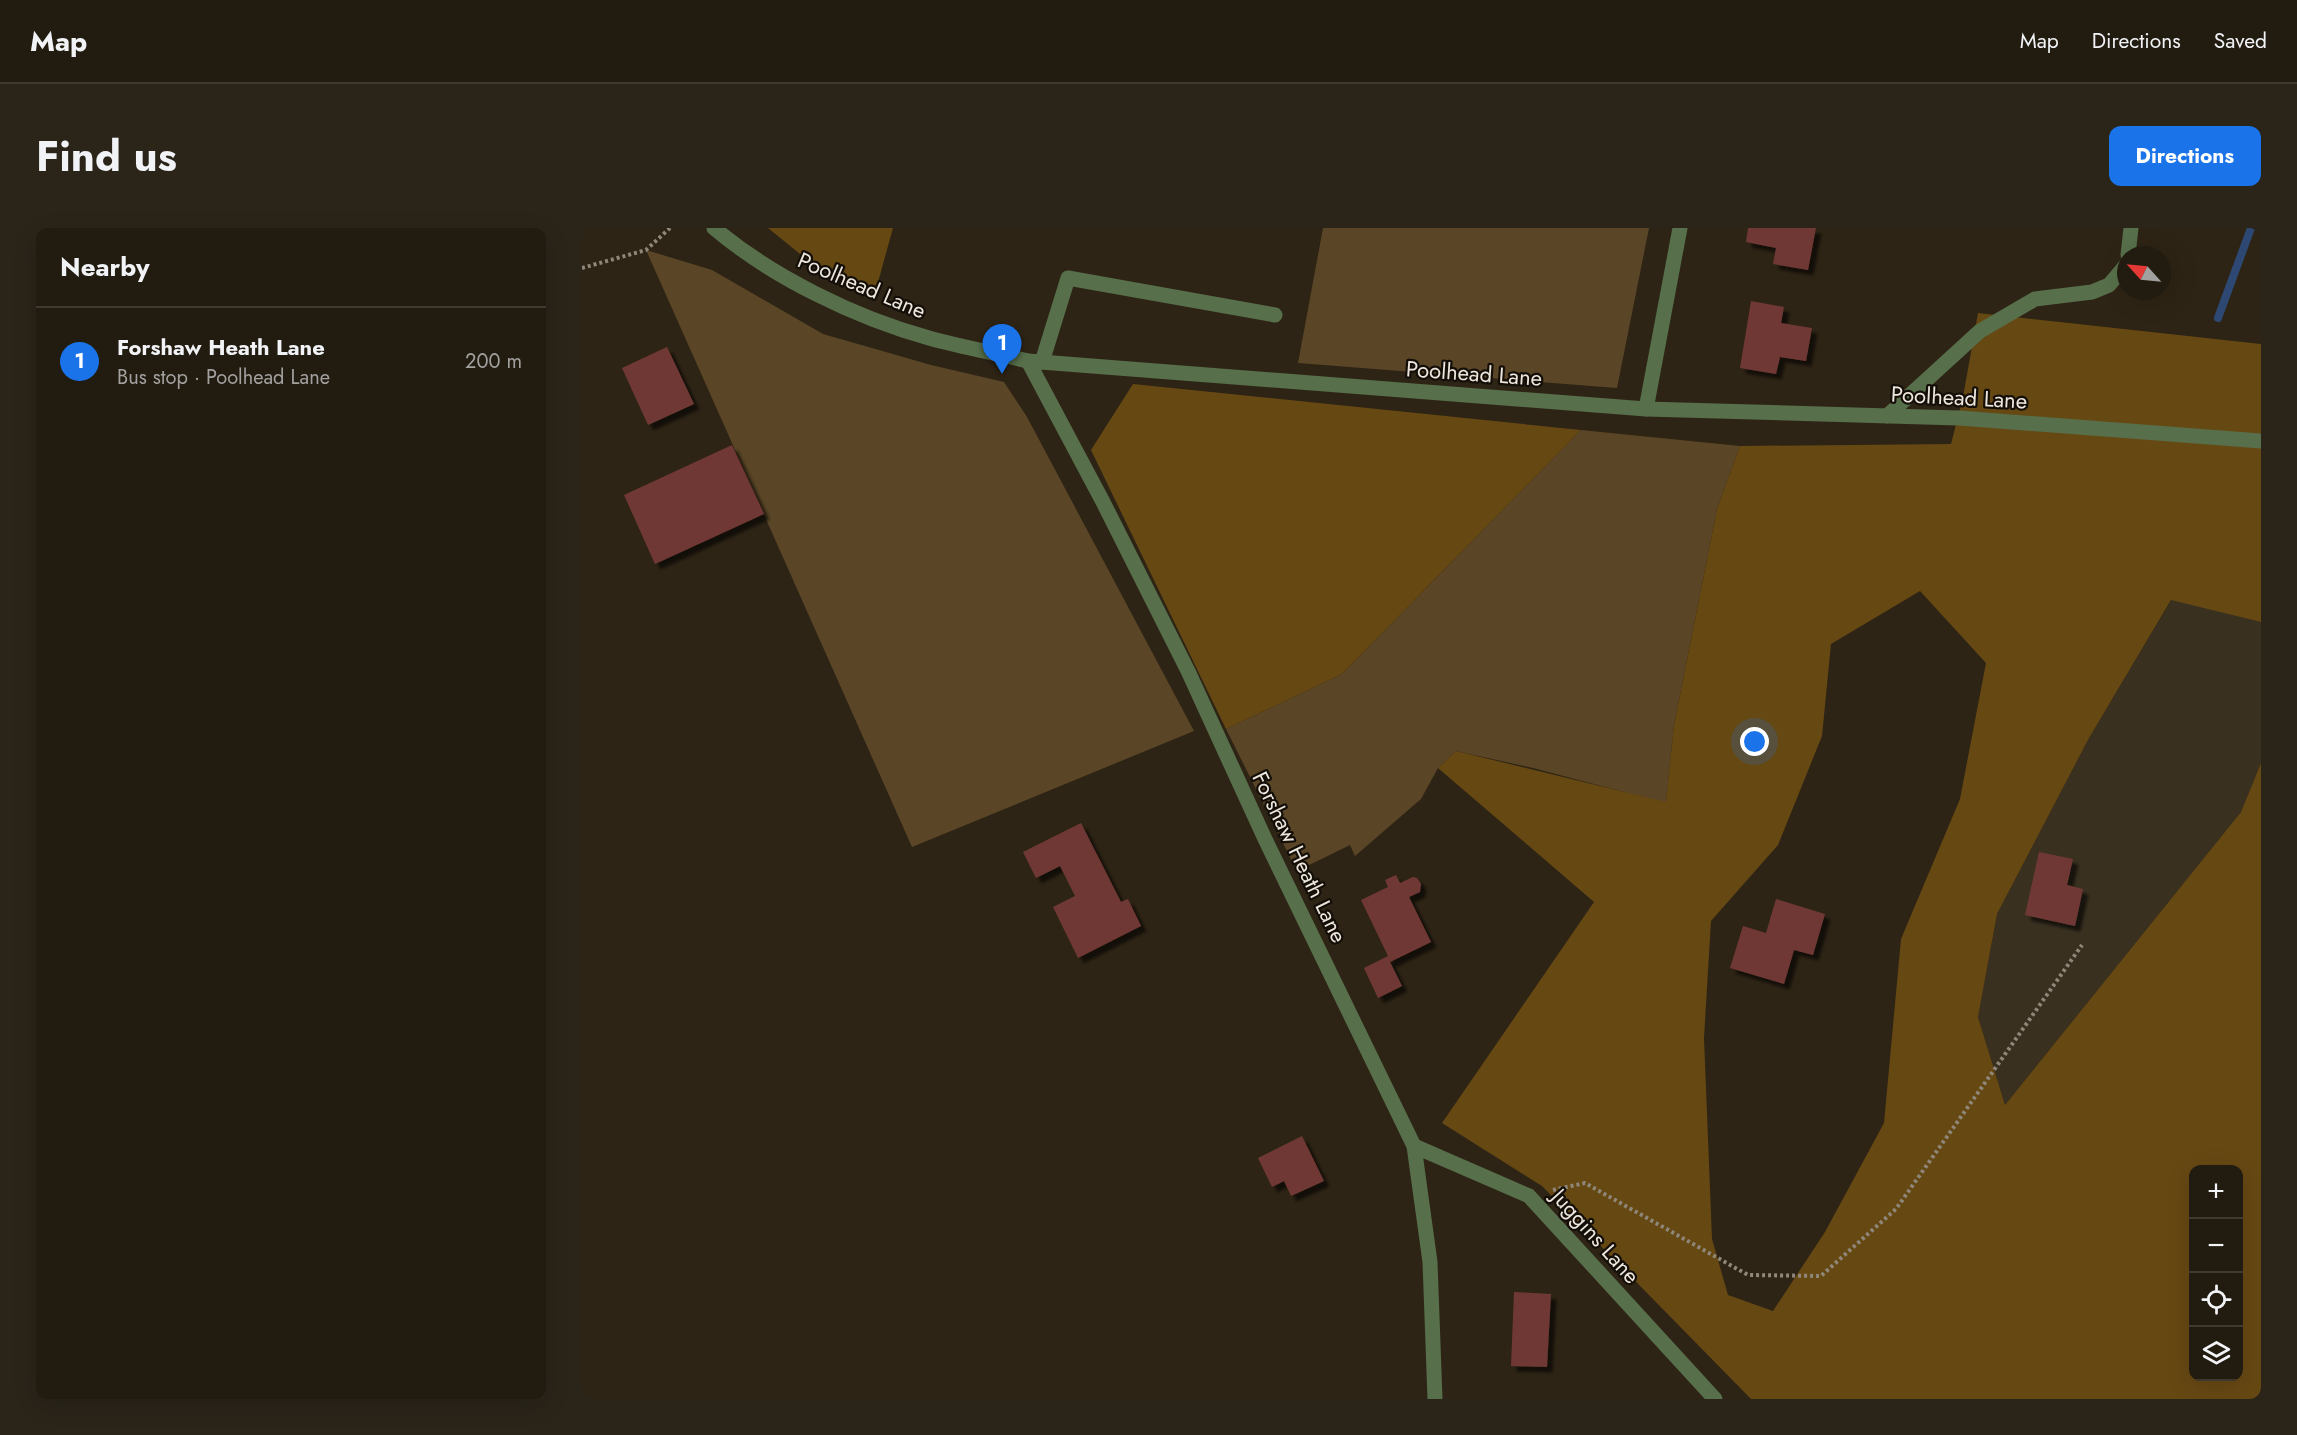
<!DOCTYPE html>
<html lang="en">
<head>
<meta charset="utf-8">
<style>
	:root { --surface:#221b10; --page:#2a2419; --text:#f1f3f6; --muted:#a2a19f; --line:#3f3930; --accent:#1a73e8 }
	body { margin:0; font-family:Jost,sans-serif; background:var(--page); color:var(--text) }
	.controls { position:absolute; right:18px; bottom:18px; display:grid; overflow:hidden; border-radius:12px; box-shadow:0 6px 24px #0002 }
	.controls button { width:54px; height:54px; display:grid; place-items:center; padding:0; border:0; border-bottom:2px solid var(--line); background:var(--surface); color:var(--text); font:30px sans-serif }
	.compass { position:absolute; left:1535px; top:18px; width:54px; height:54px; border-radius:50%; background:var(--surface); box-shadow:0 6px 24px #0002; rotate:297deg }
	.you { position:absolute; left:1173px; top:514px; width:21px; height:21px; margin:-15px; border:4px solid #fff; border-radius:50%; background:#1a73e8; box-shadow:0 0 0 9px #1a73e833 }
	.badge { display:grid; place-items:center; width:39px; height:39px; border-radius:50%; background:var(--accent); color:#fff; font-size:20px; font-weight:700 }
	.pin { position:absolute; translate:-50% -50px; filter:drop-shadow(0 2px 3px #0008) }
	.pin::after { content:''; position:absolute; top:32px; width:21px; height:18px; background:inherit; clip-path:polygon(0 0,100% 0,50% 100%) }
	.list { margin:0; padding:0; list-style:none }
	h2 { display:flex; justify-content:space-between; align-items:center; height:78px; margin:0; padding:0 24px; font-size:26px }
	h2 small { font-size:20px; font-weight:400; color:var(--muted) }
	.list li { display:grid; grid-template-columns:39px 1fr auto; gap:18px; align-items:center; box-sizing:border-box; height:108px; padding:0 24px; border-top:2px solid var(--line) }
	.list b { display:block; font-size:22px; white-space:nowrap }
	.list p { margin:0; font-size:20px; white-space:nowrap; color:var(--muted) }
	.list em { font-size:20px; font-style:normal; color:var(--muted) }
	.icon { flex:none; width:33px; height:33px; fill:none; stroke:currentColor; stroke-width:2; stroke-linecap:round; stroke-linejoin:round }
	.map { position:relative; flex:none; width:1679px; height:1171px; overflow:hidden; border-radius:12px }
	header { display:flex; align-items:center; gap:36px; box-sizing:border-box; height:84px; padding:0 30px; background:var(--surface); border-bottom:2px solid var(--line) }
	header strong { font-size:28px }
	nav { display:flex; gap:33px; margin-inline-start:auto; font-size:21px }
	.intro { display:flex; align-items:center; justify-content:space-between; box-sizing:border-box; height:144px; padding:0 36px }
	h1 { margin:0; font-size:42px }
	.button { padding:15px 27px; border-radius:12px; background:var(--accent); color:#fff; font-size:21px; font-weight:700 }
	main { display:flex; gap:36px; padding:0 36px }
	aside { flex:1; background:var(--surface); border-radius:12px; box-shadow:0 6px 24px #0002 }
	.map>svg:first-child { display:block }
	.industrial { fill:#393020 }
	.green { fill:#5a4626 }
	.forest { fill:#664813; fill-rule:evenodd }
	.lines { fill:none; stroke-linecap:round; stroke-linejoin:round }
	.stream { stroke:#2d4973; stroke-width:8 }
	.building { fill:#703935; filter:url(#shadow) }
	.path { stroke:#8f877a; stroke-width:4; stroke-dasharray:3 3; stroke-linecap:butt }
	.service { stroke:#576f4b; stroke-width:15 }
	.minor { stroke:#576f4b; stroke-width:15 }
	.tertiary { stroke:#576f4b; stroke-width:15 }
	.labels { text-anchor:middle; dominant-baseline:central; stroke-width:4.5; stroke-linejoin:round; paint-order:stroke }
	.street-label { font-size:22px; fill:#ede6dc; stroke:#130e08 }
</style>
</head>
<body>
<header>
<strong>Map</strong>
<nav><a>Map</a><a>Directions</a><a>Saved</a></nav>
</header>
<div class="intro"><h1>Find us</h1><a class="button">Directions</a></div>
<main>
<aside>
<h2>Nearby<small></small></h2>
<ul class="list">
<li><span class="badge">1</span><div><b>Forshaw Heath Lane</b><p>Bus stop · Poolhead Lane</p></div><em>200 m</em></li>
</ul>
</aside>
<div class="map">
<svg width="1679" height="1171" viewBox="0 0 1679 1171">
	<defs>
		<filter id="shadow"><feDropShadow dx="5.5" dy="5.5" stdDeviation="1.5" flood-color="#0009"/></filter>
	</defs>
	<rect width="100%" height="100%" fill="#2e2415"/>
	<path class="industrial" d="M 1590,371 L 1679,394 L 1679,535 L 1659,584 L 1423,877 L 1396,789 L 1415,686 L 1507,510 Z"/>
	<g class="green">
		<path d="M 741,0 L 1067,0 L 1035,160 L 716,135 Z"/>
		<path d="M 64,22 L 130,42 L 241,106 L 349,137 L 422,154 L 445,189 L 612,503 L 330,619 Z"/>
		<path d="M 999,202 L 1158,218 L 1135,281 L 1092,497 L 1084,575 L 951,540 L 874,523 L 856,540 L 839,571 L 773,628 L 768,617 L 715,643 L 644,501 L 760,446 Z"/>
	</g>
	<g class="forest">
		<path d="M 186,0 L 311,0 L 293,65 L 223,30 Z"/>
		<path d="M 1396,85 L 1679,116 L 1679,394 L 1589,372 L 1507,510 L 1415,686 L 1396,789 L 1423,877 L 1659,584 L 1679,535 L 1679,1171 L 1169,1171 L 960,958 L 860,895 L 1012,674 L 856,540 L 874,523 L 1084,574 L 1092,497 L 1135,281 L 1158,218 L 1369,216 L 1381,169 ZM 1338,363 L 1404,435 L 1378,571 L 1319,711 L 1302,895 L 1243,1004 L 1191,1083 L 1146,1067 L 1130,1011 L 1122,810 L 1129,693 L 1196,617 L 1240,508 L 1249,416 ZM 1612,942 L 1656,942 L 1656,1148 L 1612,1148 Z"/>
		<path d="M 551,156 L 999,202 L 760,446 L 644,501 L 509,222 Z"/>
	</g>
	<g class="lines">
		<path class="stream" d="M 1636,90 L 1669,0"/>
	</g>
	<g class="building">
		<path d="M 1166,0 L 1234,0 L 1226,42 L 1191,36 L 1194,20 L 1164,14 Z"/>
		<path d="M 1169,73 L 1202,79 L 1199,95 L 1230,100 L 1224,133 L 1198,129 L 1194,146 L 1158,140 Z"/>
		<path d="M 85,119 L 112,176 L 66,197 L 40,140 Z"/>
		<path d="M 150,217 L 182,286 L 73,336 L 42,267 Z"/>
		<path d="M 499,595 L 539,674 L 546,671 L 559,698 L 496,730 L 471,679 L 493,668 L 478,638 L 454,650 L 441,624 Z"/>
		<path d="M 1457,624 L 1491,631 L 1485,657 L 1501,661 L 1493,698 L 1443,687 Z"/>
		<path d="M 814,647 L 818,655 L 831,649 L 835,650 L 839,656 L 838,664 L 827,669 L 849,714 L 808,734 L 820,758 L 796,770 L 782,740 L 806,728 L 779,672 L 806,659 L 803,652 Z"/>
		<path d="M 1194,671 L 1243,686 L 1231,727 L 1212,722 L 1202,756 L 1148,740 L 1161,698 L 1184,705 Z"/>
		<path d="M 720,908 L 742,953 L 709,968 L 702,953 L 690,959 L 676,930 Z"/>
		<path d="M 932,1064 L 969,1066 L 965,1139 L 929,1138 Z"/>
	</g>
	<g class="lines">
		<g class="path">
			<path d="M 0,40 L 64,22 L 88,0"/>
			<path d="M 971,962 L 1003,955 L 1166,1047 L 1239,1048 L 1314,981 L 1500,717"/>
		</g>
		<g class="service">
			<path d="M 1546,27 L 1549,0"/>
			<path d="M 460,134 L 486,50 L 693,87"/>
			<path d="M 1064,181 L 1098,0"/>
			<path d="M 1305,188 L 1398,103 L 1453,71 L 1510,64 L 1527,57 L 1544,37"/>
		</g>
		<path class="minor" d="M 832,918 L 947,968 L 1133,1171"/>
		<g class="tertiary">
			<path d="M 132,0 C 190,49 274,90 347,110 C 379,119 413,125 446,133 L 1064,181 L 1377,190 L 1679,213"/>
			<path d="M 446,133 L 521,274 L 606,443 L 683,611 L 832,918 L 848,1034 L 853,1171"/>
		</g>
	</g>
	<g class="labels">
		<g class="street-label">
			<text transform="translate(280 57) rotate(23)">Poolhead Lane</text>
			<text transform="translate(892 145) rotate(4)">Poolhead Lane</text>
			<text transform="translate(1377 169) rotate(3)">Poolhead Lane</text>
			<text transform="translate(718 629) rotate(64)">Forshaw Heath Lane</text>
			<text transform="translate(1014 1008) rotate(48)">Juggins Lane</text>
		</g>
	</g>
</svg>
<div class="controls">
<button>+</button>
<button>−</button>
<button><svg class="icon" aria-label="locate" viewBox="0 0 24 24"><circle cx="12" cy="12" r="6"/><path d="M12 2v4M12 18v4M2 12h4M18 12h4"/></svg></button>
<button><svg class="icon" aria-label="layers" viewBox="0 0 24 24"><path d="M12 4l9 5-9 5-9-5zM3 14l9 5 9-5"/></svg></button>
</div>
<svg class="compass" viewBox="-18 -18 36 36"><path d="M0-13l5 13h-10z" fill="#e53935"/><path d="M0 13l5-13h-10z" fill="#a2a19f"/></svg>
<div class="you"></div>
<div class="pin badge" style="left:420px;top:146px">1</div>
</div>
</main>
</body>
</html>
